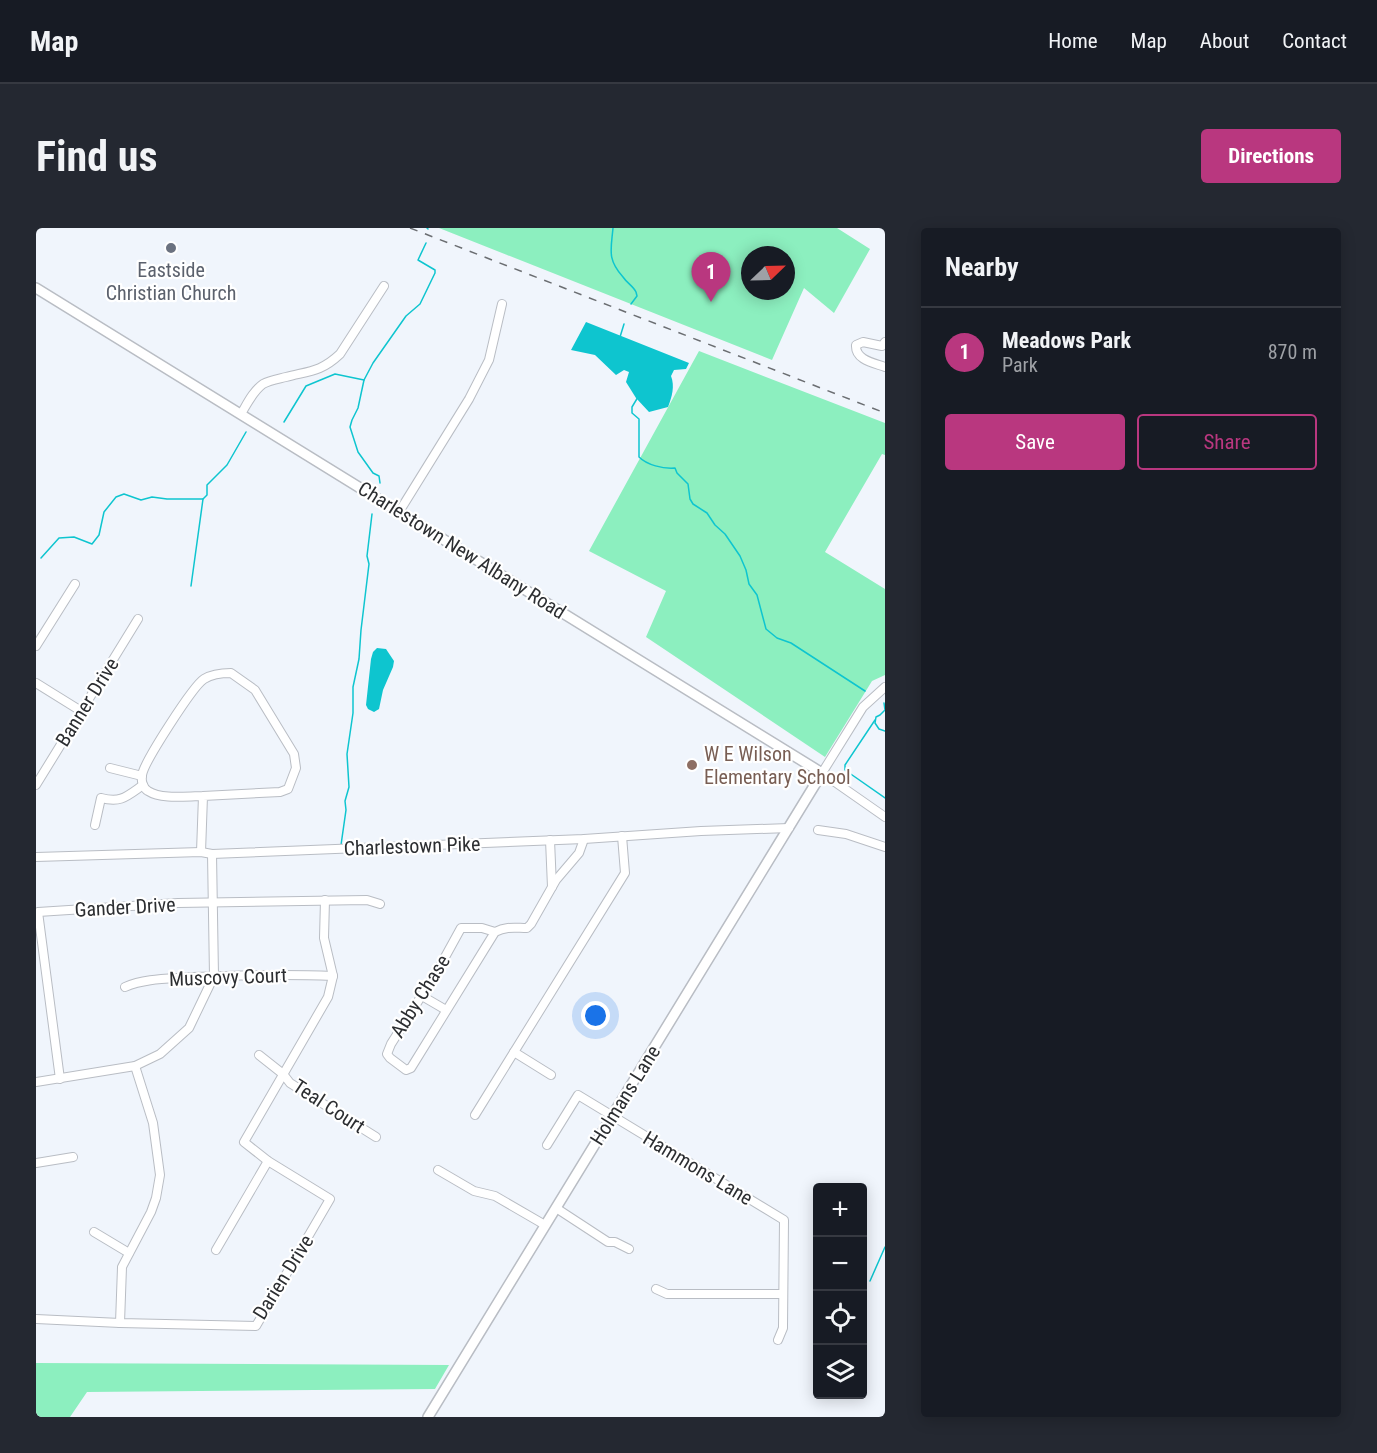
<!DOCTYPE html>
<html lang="en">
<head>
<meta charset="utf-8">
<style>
	:root { --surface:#171b24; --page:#242831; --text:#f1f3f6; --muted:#9ea1a6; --line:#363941; --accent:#b9377f }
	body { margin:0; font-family:"Roboto Condensed",sans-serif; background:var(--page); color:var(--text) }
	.controls { position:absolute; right:18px; bottom:18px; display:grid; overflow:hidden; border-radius:6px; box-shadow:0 3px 15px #0003 }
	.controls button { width:54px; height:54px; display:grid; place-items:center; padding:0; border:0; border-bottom:2px solid var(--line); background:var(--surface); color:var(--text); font:30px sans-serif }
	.compass { position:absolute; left:705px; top:18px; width:54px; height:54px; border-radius:50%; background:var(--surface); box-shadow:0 3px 15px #0003; rotate:67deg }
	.you { position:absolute; left:560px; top:788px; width:21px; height:21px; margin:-15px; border:4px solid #fff; border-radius:50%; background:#1a73e8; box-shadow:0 0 0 9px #1a73e833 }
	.badge { display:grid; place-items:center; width:39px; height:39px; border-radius:50%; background:var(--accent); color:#fff; font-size:20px; font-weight:700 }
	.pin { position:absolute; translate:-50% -50px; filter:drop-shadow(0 2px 3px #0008) }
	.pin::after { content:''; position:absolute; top:32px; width:21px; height:18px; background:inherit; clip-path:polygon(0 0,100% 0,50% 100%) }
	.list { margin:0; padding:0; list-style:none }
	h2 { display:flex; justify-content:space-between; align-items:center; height:78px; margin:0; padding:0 24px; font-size:26px }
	h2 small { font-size:20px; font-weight:400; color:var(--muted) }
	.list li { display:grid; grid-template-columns:39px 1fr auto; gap:18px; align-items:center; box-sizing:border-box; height:90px; padding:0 24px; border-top:2px solid var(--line) }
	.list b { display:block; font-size:22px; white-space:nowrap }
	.list p { margin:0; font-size:20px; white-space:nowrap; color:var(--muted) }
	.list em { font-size:20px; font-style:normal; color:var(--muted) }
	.actions { display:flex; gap:12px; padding:18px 24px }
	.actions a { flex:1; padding:14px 0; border:2px solid var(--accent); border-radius:6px; text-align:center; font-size:21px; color:var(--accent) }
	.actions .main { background:var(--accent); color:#fff }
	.icon { flex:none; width:33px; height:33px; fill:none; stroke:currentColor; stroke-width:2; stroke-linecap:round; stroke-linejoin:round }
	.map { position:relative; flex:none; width:849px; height:1189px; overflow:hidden; border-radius:6px }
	header { display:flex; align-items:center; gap:36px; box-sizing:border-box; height:84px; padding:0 30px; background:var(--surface); border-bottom:2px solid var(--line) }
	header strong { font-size:28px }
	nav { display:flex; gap:33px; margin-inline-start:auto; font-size:21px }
	.intro { display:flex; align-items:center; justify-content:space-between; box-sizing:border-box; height:144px; padding:0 36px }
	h1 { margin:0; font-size:42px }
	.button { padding:15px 27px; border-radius:6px; background:var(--accent); color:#fff; font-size:21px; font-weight:700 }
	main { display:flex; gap:36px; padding:0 36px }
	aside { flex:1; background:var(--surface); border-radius:6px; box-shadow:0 3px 15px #0003 }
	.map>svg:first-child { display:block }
	.green { fill:#8cefbf; fill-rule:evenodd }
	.water { fill:#0ec5cf }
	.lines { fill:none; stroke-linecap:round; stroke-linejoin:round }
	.stream { stroke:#0ec5cf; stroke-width:1.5 }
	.minor-casing { stroke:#b9bdc4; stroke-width:10 }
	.major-casing { stroke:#b9bdc4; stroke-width:12 }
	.minor { stroke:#fff; stroke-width:8 }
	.major { stroke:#fff; stroke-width:9 }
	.rail { stroke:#6b6e72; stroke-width:1.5; stroke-dasharray:8 8; stroke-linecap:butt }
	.worship-dot { fill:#6b7280; stroke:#fff; stroke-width:2 }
	.education-dot { fill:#8d6e63; stroke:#fff; stroke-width:2 }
	.labels { text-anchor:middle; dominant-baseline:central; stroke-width:4.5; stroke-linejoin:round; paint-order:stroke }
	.worship-label { font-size:20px; fill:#5b616d; stroke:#fff }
	.street-label { font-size:20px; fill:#2c2e31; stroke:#fff }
	.education-label { font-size:20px; fill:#785e54; stroke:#fff; text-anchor:start }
</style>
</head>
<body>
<header>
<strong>Map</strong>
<nav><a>Home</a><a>Map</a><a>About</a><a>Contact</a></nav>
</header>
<div class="intro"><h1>Find us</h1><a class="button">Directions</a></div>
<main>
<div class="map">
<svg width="849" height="1189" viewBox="0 0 849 1189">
	<rect width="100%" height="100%" fill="#f0f5fc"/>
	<g class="green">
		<path d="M 403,0 L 801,0 L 834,21 L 798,85 L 768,60 L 736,132 ZM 714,27 L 750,27 L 750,63 L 714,63 Z"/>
		<path d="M 663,123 L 849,195 L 849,227 L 846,226 L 789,324 L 849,361 L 849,447 L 836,453 L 789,529 L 610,409 L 630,363 L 553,323 Z"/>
		<path d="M 0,1135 L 413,1137 L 399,1161 L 51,1164 L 34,1189 L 0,1189 Z"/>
	</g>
	<g class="water">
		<path d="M 550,94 L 653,135 L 650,141 L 638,142 L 635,148 C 639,158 636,169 632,179 L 613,184 L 600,170 L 590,154 L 593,144 L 588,142 L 580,147 L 559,127 L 535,122 Z"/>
		<path d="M 341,420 L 350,421 L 358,433 L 357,439 L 347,462 L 343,481 L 338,484 L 332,481 L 330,477 L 335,431 L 337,424 Z"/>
	</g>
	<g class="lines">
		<g class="stream">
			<path d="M 391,0 L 392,1"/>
			<path d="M 577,0 C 575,22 571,31 587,49 C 591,55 597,58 600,64 L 601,68 L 595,76"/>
			<path d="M 584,109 L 588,96"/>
			<path d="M 602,169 L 596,179 L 596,185 L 603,191 L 603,229 C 611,237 627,241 639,240 L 641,245 L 652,256 L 654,271 L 657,276 L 671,285 L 679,297 L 689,306 L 704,328 L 710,342 L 713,356 L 721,367 L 730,401 L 741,410 L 755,415 L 829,463"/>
			<path d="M 248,194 L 270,158 L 299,146 L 328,152"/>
			<path d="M 344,255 L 343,248 L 337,245 L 322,224 L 314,199 L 316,192 L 322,180 L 328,152 L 337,135 L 370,88 L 384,76 L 399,45 L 399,42 L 382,32 L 390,15"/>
			<path d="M 5,330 L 23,310 L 38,309 L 56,316 L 63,307 L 68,284 L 80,269 L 88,266 L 105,272 L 116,269 L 131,271 L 167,271"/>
			<path d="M 155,358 L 167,271 L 171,267 L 171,257 L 191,237 L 210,204"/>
			<path d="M 848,475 L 849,482 L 844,487 L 840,489 L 839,495 L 843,501 L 849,503"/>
			<path d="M 839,492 L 809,537 L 809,542 L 849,570"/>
			<path d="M 305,617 L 310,582 L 309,573 L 313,559 L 311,526 L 317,485 L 317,459 L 323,431 L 325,402 L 333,336 L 331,328 L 336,286"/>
			<path d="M 834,1053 L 849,1019"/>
		</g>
		<defs>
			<g id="minor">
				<path d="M 849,114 L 846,118 L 827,114 L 820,117 C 819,132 838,135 849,139"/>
				<path d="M 205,186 C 211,176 217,163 227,156 C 234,152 242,151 250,149 C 273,143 285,144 304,126 L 348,58"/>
				<path d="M 363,284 L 433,171 L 453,132 L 466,76"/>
				<path d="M 0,418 L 39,356"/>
				<path d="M 0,455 L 45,483"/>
				<path d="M 849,459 L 827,479 L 786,545 L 849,589"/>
				<path d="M 74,540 L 106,548"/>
				<path d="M 0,557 L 102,391"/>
				<path d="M 59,597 L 65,570 C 85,575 90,569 107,557"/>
				<path d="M 782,602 L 810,606 L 849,619"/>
				<path d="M 514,612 L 516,659"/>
				<path d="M 165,624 L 167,568 L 244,564 L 252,561 L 260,540 L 258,526 L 219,462 L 195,445 C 187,445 176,446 168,451 C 157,458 108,534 106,547 C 105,553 107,560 112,563 C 126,572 151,568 167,568"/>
				<path d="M 0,629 L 165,624 L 176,626 L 548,611 L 665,603 L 753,600"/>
				<path d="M 459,704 L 446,700 L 425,700 L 403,740 L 355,816 L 351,826 L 354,830 L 370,842 L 375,840 L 459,704 C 471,698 479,700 491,700 L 495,696 L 520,652 L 543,625 L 548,611"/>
				<path d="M 89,759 C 110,750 134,751 157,749 C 204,747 250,746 297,748"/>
				<path d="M 386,768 L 410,782"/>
				<path d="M 478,824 L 515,847"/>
				<path d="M 223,827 L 247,846 L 254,855 L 340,909"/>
				<path d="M 24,851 L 2,684 L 142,675 L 331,672 L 344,676"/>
				<path d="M 0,854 L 99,838 L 124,826 L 153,800 L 178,748 L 176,626"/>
				<path d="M 439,887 L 589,645 L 586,608"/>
				<path d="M 511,917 L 542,867 L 748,992 L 747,1100 L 742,1112"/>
				<path d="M 0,935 L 37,929"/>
				<path d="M 402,942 L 438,963 L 459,968 L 509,997"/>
				<path d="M 520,980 L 572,1014 L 579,1014 L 593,1021"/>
				<path d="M 58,1004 L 93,1025"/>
				<path d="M 180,1022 L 232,933"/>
				<path d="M 620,1061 L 631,1066 L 747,1066"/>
				<path d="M 0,1091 L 84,1095 L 220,1098 L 294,971 L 232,933 L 208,914 L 292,769 L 297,748 L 288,710 L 289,672"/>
				<path d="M 84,1095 L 86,1039 L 115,984 L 120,970 L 124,947 L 117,895 L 99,838"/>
			</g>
			<path id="major" d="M 0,60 L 786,545 L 392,1189"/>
		</defs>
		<use href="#minor" class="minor-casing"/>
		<use href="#major" class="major-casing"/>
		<use href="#minor" class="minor"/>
		<use href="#major" class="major"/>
		<path class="rail" d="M 374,0 L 849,185"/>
	</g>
	<circle class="worship-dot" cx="135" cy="20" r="6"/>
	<circle class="education-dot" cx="656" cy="537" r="6"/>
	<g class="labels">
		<g class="worship-label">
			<text x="135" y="42">Eastside<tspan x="135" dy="23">Christian Church</tspan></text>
		</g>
		<g class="street-label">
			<text transform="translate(426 322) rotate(32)">Charlestown New Albany Road</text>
			<text transform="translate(51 474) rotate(-58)">Banner Drive</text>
			<text transform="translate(376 618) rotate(-2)">Charlestown Pike</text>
			<text transform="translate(89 679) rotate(-3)">Gander Drive</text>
			<text transform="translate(192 749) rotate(-2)">Muscovy Court</text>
			<text transform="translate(384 768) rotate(-58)">Abby Chase</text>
			<text transform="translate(589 867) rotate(-58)">Holmans Lane</text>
			<text transform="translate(293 878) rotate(33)">Teal Court</text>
			<text transform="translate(662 940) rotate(31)">Hammons Lane</text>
			<text transform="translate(247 1049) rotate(-58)">Darien Drive</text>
		</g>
		<g class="education-label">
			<text x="668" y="526">W E Wilson<tspan x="668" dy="23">Elementary School</tspan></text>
		</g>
	</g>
</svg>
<div class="controls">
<button>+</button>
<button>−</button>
<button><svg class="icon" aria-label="locate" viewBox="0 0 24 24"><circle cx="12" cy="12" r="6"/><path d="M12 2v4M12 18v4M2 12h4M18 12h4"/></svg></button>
<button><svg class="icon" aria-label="layers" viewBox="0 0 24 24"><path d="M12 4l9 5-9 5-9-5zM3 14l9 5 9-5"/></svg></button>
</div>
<svg class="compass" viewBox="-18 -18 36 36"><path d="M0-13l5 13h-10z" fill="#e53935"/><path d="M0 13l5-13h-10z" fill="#9ea1a6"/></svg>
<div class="you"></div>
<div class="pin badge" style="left:675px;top:74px">1</div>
</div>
<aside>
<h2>Nearby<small></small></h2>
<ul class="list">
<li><span class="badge">1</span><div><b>Meadows Park</b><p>Park</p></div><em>870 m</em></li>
</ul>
<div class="actions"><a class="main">Save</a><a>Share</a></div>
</aside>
</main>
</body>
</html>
